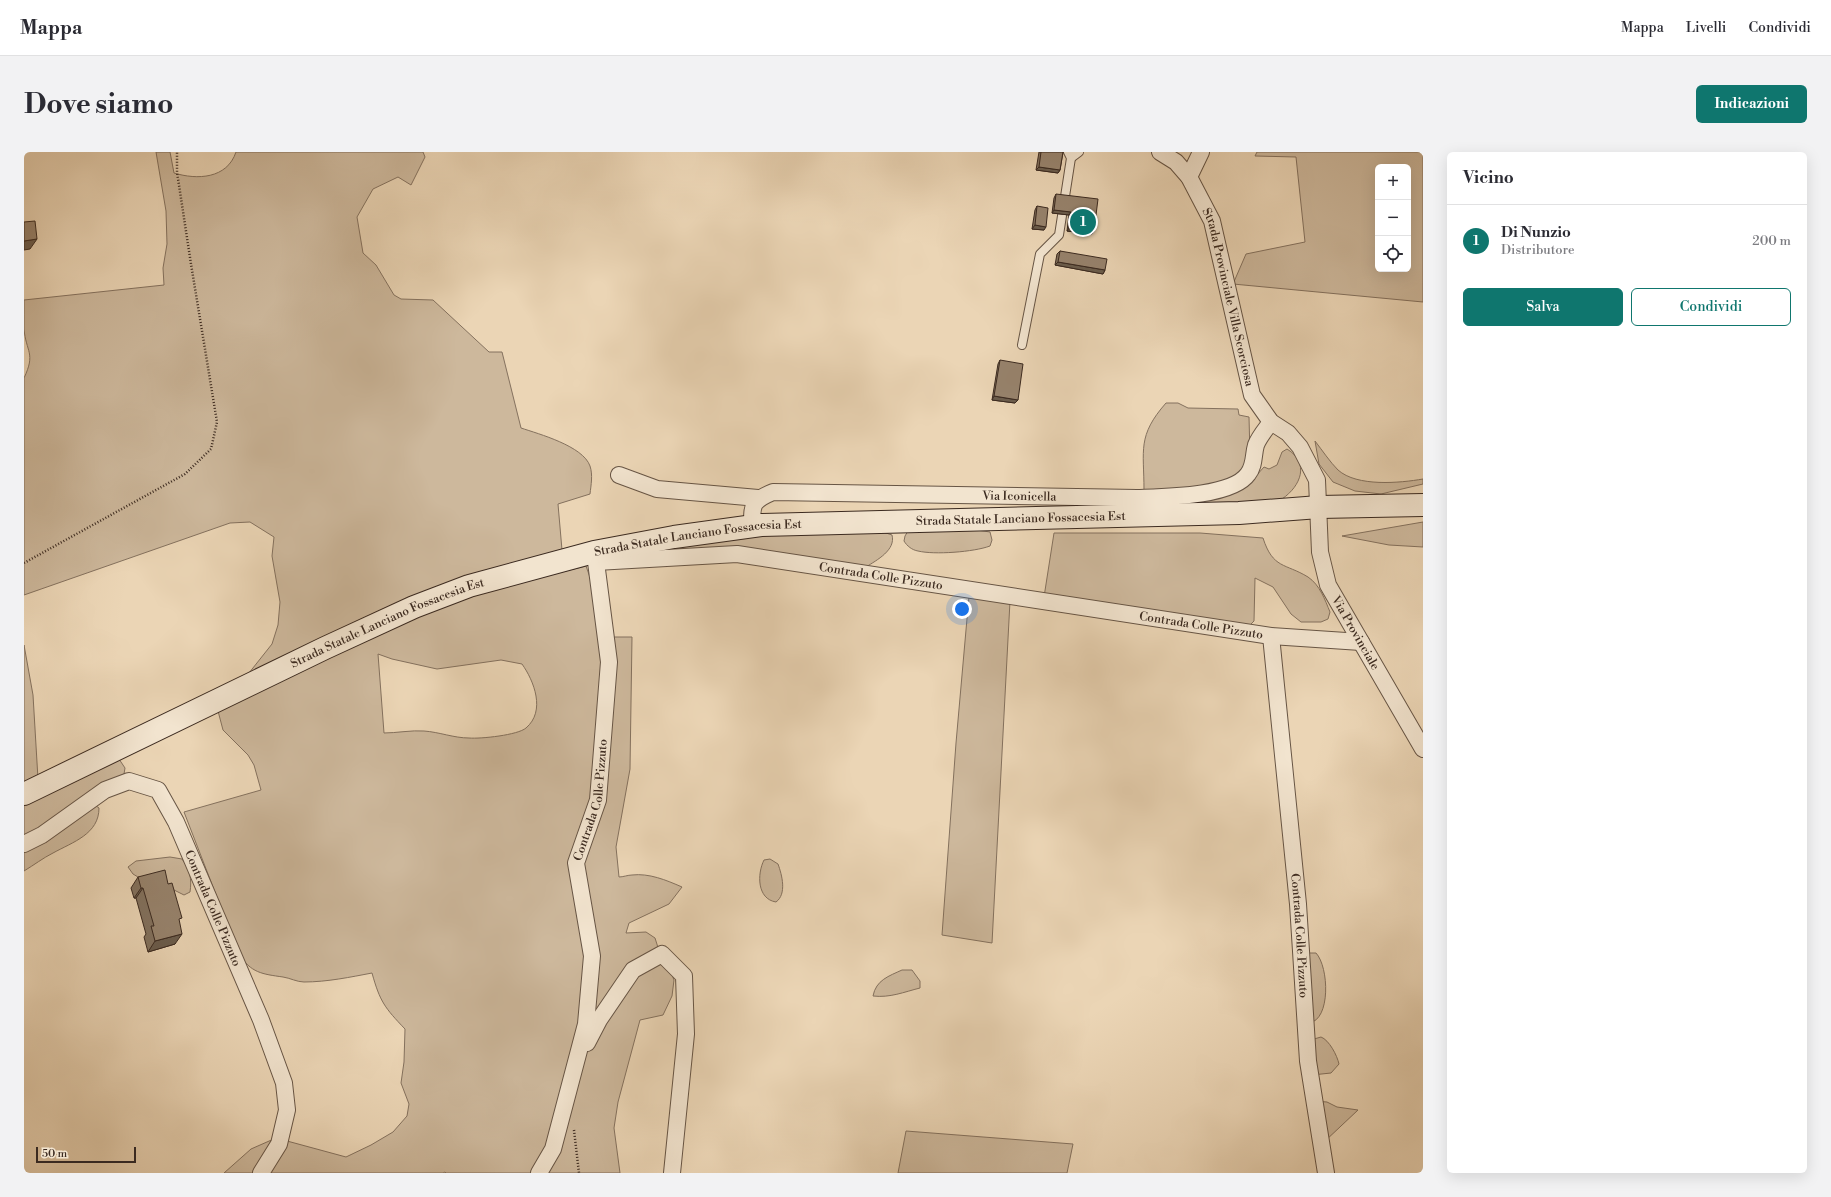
<!DOCTYPE html>
<html lang="it">
<head>
<meta charset="utf-8">
<style>
	:root { --surface:#fff; --page:#f2f2f3; --text:#2b2b33; --muted:#7c7c81; --line:#e1e1e2; --accent:#0f766e }
	body { margin:0; font-family:"Libre Bodoni",serif; background:var(--page); color:var(--text) }
	.controls { position:absolute; right:12px; top:12px; display:grid; overflow:hidden; border-radius:6px; box-shadow:0 4px 16px #0002 }
	.controls button { width:36px; height:36px; display:grid; place-items:center; padding:0; border:0; border-bottom:1px solid var(--line); background:var(--surface); color:var(--text); font:20px sans-serif }
	.scale { position:absolute; left:12px; bottom:10px; width:100px; box-sizing:border-box; padding-left:4px; border:2px solid #3b2a20; border-top:0; font-size:11px; line-height:14px; white-space:nowrap; color:#3b2a20; -webkit-text-stroke:3px #f2e4cf; paint-order:stroke }
	.you { position:absolute; left:938px; top:457px; width:14px; height:14px; margin:-10px; border:3px solid #fff; border-radius:50%; background:#1a73e8; box-shadow:0 0 0 6px #1a73e833 }
	.badge { display:grid; place-items:center; width:26px; height:26px; border-radius:50%; background:var(--accent); color:#fff; font-size:13px; font-weight:700 }
	.pin { position:absolute; translate:-50% -50%; border:2px solid #fff; box-shadow:0 1px 4px #0006 }
	.list { margin:0; padding:0; list-style:none }
	h2 { display:flex; justify-content:space-between; align-items:center; height:52px; margin:0; padding:0 16px; font-size:17px }
	h2 small { font-size:13px; font-weight:400; color:var(--muted) }
	.list li { display:grid; grid-template-columns:26px 1fr auto; gap:12px; align-items:center; box-sizing:border-box; height:72px; padding:0 16px; border-top:1px solid var(--line) }
	.list b { display:block; font-size:15px; white-space:nowrap }
	.list p { margin:0; font-size:13px; white-space:nowrap; color:var(--muted) }
	.list em { font-size:13px; font-style:normal; color:var(--muted) }
	.actions { display:flex; gap:8px; padding:12px 16px }
	.actions a { flex:1; padding:9px 0; border:1px solid var(--accent); border-radius:6px; text-align:center; font-size:14px; color:var(--accent) }
	.actions .main { background:var(--accent); color:#fff }
	.icon { flex:none; width:22px; height:22px; fill:none; stroke:currentColor; stroke-width:2; stroke-linecap:round; stroke-linejoin:round }
	.map { position:relative; flex:none; width:1399px; height:1021px; overflow:hidden; border-radius:6px }
	header { display:flex; align-items:center; gap:24px; box-sizing:border-box; height:56px; padding:0 20px; background:var(--surface); border-bottom:1px solid var(--line) }
	header strong { font-size:19px }
	nav { display:flex; gap:22px; margin-inline-start:auto; font-size:14px }
	.intro { display:flex; align-items:center; justify-content:space-between; box-sizing:border-box; height:96px; padding:0 24px }
	h1 { margin:0; font-size:28px }
	.button { padding:10px 18px; border-radius:6px; background:var(--accent); color:#fff; font-size:14px; font-weight:700 }
	main { display:flex; gap:24px; padding:0 24px }
	aside { flex:1; background:var(--surface); border-radius:6px; box-shadow:0 4px 16px #0002 }
	.map>svg:first-child { display:block }
	.green { fill:#cdb89c; stroke:#84715e; fill-rule:evenodd }
	.lines { fill:none; stroke-linecap:round; stroke-linejoin:round }
	.lane-casing { stroke:#675545; stroke-width:10 }
	.street-casing { stroke:#675545; stroke-width:18 }
	.secondary-casing { stroke:#3b2a20; stroke-width:24 }
	.path { stroke:#3b2a20; stroke-width:2.5; stroke-dasharray:1 2; stroke-linecap:butt }
	.lane { stroke:#f2e4cf; stroke-width:8 }
	.street { stroke:#f2e4cf; stroke-width:16 }
	.secondary { stroke:#f2e4cf; stroke-width:22 }
	.wall { fill:#82715e; stroke:#3b2a20 }
	.shaded-wall { fill:#6a5c4c; stroke:#3b2a20 }
	.building { fill:#97836d; stroke:#3b2a20 }
	.labels { text-anchor:middle; dominant-baseline:central; stroke-width:3; stroke-linejoin:round; paint-order:stroke }
	.street-label { font-size:12px; fill:#3b2a20; stroke:#f2e4cf }
</style>
</head>
<body>
<header>
<strong>Mappa</strong>
<nav><a>Mappa</a><a>Livelli</a><a>Condividi</a></nav>
</header>
<div class="intro"><h1>Dove siamo</h1><a class="button">Indicazioni</a></div>
<main>
<div class="map">
<svg width="1399" height="1021" viewBox="0 0 1399 1021">
	<rect width="100%" height="100%" fill="#ebd5b5"/>
	<filter id="stains"><feTurbulence type="fractalNoise" baseFrequency=".005" numOctaves="4"/><feColorMatrix values="0 0 0 0 .2 0 0 0 0 .09 0 0 0 0 .02 0 0 0 .5 -.17"/></filter>
	<radialGradient id="worn" r=".72"><stop offset=".6" stop-color="#630" stop-opacity="0"/><stop offset="1" stop-color="#630" stop-opacity=".3"/></radialGradient>
	<g class="green">
		<path d="M 132,0 L 146,0 L 150,21 C 173,28 203,27 212,0 L 399,0 L 401,5 L 387,33 L 374,25 L 349,37 L 333,65 L 339,101 L 352,113 L 370,143 L 377,147 L 409,148 L 465,200 L 478,200 L 497,276 C 515,282 559,294 566,314 C 569,323 567,333 566,342 L 534,352 L 538,398 C 478,413 416,431 359,457 C 312,478 267,503 221,526 L 248,492 L 254,473 L 256,450 L 248,404 L 250,385 L 226,370 L 206,371 L 0,443 L 0,226 C 12,201 2,200 0,177 C 0,167 0,158 0,148 L 140,133 L 139,116 L 143,92 L 142,59 Z"/>
		<path d="M 1233,0 L 1399,0 L 1399,150 L 1209,132 L 1222,102 L 1281,90 L 1272,5 L 1231,4 ZM 1354,15 L 1384,15 L 1384,117 L 1354,117 Z"/>
		<path d="M 1142,251 L 1154,251 L 1164,256 L 1214,257 L 1215,263 L 1225,265 L 1226,303 L 1220,320 L 1186,335 L 1120,338 C 1120,298 1113,284 1142,251 Z"/>
		<path d="M 1291,289 C 1298,298 1306,310 1314,318 C 1333,335 1376,331 1399,327 L 1399,332 L 1357,342 L 1331,339 L 1309,330 L 1295,312 Z"/>
		<path d="M 1263,297 C 1286,311 1277,334 1258,347 L 1151,358 L 1156,351 L 1231,325 L 1240,315 L 1245,317 L 1253,313 L 1258,300 Z"/>
		<path d="M 1399,370 L 1399,395 L 1365,393 L 1318,384 Z"/>
		<path d="M 946,377 L 966,380 L 968,388 L 966,394 C 950,400 910,403 894,399 C 888,398 883,394 880,389 L 881,384 L 884,379 Z"/>
		<path d="M 856,379 L 868,383 C 872,398 853,408 842,415 L 624,404 L 621,396 L 693,384 Z"/>
		<path d="M 1030,381 L 1176,381 L 1239,386 C 1249,417 1261,411 1284,425 C 1296,433 1301,448 1306,460 L 1304,467 L 1297,470 L 1277,470 L 1267,462 L 1249,435 L 1231,426 L 1230,469 L 1225,474 L 1020,445 Z"/>
		<path d="M 562,414 L 587,485 L 608,485 L 606,617 L 592,695 L 595,725 C 599,725 604,723 608,723 C 625,721 642,728 658,735 L 645,752 L 605,771 L 602,781 L 622,780 L 631,786 L 637,805 L 645,815 L 650,828 L 648,844 L 639,863 L 616,868 L 594,950 L 590,976 L 596,1021 L 422,1021 L 421,1020 L 419,1021 L 200,1021 L 227,997 L 252,986 L 322,1005 L 347,993 L 369,980 L 383,964 L 385,952 L 377,931 L 380,910 L 381,877 C 361,856 356,850 348,821 C 327,825 303,830 280,830 C 273,830 266,826 259,825 C 238,822 227,821 215,802 L 160,660 L 237,638 L 230,613 L 224,603 L 199,578 L 194,559 C 272,522 350,481 430,450 C 473,434 518,425 562,414 ZM 354,502 L 368,507 L 413,517 L 477,508 L 498,512 C 510,529 522,559 502,576 C 494,583 457,587 445,586 C 430,586 415,580 400,579 C 388,578 372,581 360,581 Z"/>
		<path d="M 945,444 L 986,449 L 968,791 L 918,783 L 932,591 Z"/>
		<path d="M 0,493 L 9,543 L 14,627 L 0,632 Z"/>
		<path d="M 95,607 L 101,616 L 100,622 L 31,667 L 0,684 L 0,652 Z"/>
		<path d="M 71,653 L 75,656 C 75,682 49,690 29,701 C 19,706 10,713 0,719 L 0,695 Z"/>
		<path d="M 146,705 L 158,707 C 166,718 168,727 166,740 L 160,743 L 124,725 L 114,725 L 109,722 L 104,715 L 112,709 Z"/>
		<path d="M 746,707 L 754,712 C 758,723 763,742 752,750 C 733,747 733,722 740,708 Z"/>
		<path d="M 1280,801 L 1292,801 C 1305,815 1307,868 1285,871 Z"/>
		<path d="M 878,818 L 888,818 L 896,829 L 896,836 C 880,840 866,846 849,844 C 852,828 865,824 878,818 Z"/>
		<path d="M 1297,885 C 1305,888 1313,903 1315,912 L 1307,921 L 1288,923 L 1290,887 Z"/>
		<path d="M 1291,949 L 1303,950 L 1313,955 L 1334,958 L 1300,990 Z"/>
		<path d="M 882,979 L 1049,992 L 1043,1021 L 874,1021 Z"/>
	</g>
	<g class="lines">
		<defs>
			<g id="lane">
				<path d="M 1047,6 L 1055,0"/>
				<path d="M 998,193 L 1016,102 L 1035,83 L 1047,6 L 1044,0"/>
			</g>
			<g id="street">
				<path id="s1" d="M 1136,0 L 1152,10 L 1165,25 L 1188,69 L 1228,243 L 1247,270 L 1264,281 L 1276,295 L 1293,328 L 1296,400 L 1304,433 L 1399,597"/>
				<path d="M 1165,25 L 1177,0"/>
				<path d="M 595,323 L 633,337 L 734,346"/>
				<path id="s2" d="M 728,374 C 728,352 728,349 749,340 L 1113,346 C 1139,345 1208,345 1224,322 C 1231,313 1229,303 1232,293 C 1235,285 1242,277 1247,270"/>
				<path id="s3" d="M 570,400 L 572,410 L 713,402 L 1247,484 L 1337,490"/>
				<path id="s4" d="M 1247,484 L 1274,752 L 1284,909 L 1302,1021"/>
				<path id="s5" d="M 0,692 L 18,683 L 81,638 L 105,629 L 134,638 L 152,670 L 237,868 L 260,931 L 263,958 L 255,992 L 237,1021"/>
				<path d="M 563,891 L 575,868 L 609,818 L 638,802 L 660,824 L 662,882 L 648,1021"/>
				<path id="s6" d="M 515,1021 L 529,997 L 562,872 L 568,804 L 552,711 L 574,648 L 585,510 L 572,410"/>
			</g>
			<g id="secondary">
				<path id="s7" d="M 0,642 L 301,496 L 390,455 L 445,434 L 570,400 L 650,385 L 737,373 L 1215,361 L 1295,355 L 1399,353"/>
			</g>
		</defs>
		<use href="#lane" class="lane-casing"/>
		<use href="#street" class="street-casing"/>
		<use href="#secondary" class="secondary-casing"/>
		<g class="path">
			<path d="M 0,411 L 161,322 L 187,297 L 193,270 L 167,112 L 153,20 L 153,0"/>
			<path d="M 550,978 L 555,1021"/>
		</g>
		<use href="#lane" class="lane"/>
		<use href="#street" class="street"/>
		<use href="#secondary" class="secondary"/>
	</g>
	<g class="wall">
		<path d="M 1015,0 L 1039,0 L 1036,18 L 1034,21 L 1012,18 Z"/>
		<path d="M 1032,42 L 1070,79 L 1068,82 L 1043,79 L 1045,63 L 1028,61 L 1030,46 Z"/>
		<path d="M 1013,54 L 1020,78 L 1008,77 L 1011,58 Z"/>
		<path d="M 1036,99 L 1081,118 L 1079,122 L 1031,113 L 1033,102 Z"/>
		<path d="M 976,208 L 994,248 L 991,251 L 968,248 L 974,212 Z"/>
		<path d="M 114,725 L 155,770 L 151,792 L 124,800 L 120,785 L 122,782 L 112,746 L 110,746 L 107,736 Z"/>
	</g>
	<g class="shaded-wall">
		<path d="M 1015,15 L 1036,18 L 1034,21 L 1012,18 Z"/>
		<path d="M 1030,58 L 1047,60 L 1045,63 L 1028,61 Z"/>
		<path d="M 1011,73 L 1022,75 L 1020,78 L 1008,77 Z"/>
		<path d="M 1045,76 L 1070,79 L 1068,82 L 1043,79 Z"/>
		<path d="M 13,87 L 6,97 L 0,98 L 0,89 Z"/>
		<path d="M 1034,110 L 1081,118 L 1079,122 L 1031,113 Z"/>
		<path d="M 970,244 L 994,248 L 991,251 L 968,248 Z"/>
		<path d="M 117,736 L 119,736 L 112,746 L 110,746 Z"/>
		<path d="M 158,782 L 151,792 L 124,800 L 131,789 Z"/>
	</g>
	<g class="building">
		<path d="M 1017,0 L 1039,0 L 1036,18 L 1015,15 Z"/>
		<path d="M 1032,42 L 1074,47 L 1070,79 L 1045,76 L 1047,60 L 1030,58 Z"/>
		<path d="M 1013,54 L 1024,56 L 1022,75 L 1011,73 Z"/>
		<path d="M 11,69 L 13,87 L 0,89 L 0,70 Z"/>
		<path d="M 1036,99 L 1083,107 L 1081,118 L 1034,110 Z"/>
		<path d="M 976,208 L 999,212 L 994,248 L 970,244 Z"/>
		<path d="M 141,718 L 144,732 L 148,731 L 158,766 L 155,767 L 158,782 L 131,789 L 127,774 L 130,774 L 119,736 L 117,736 L 114,725 Z"/>
	</g>
	<g class="labels">
		<g class="street-label">
			<text stroke="none"><textPath href="#s1" startOffset="166">Strada Provinciale Villa Scorciosa</textPath></text>
			<text stroke="none"><textPath href="#s2" startOffset="291">Via Iconicella</textPath></text>
			<text stroke="none"><textPath href="#s7" startOffset="1050">Strada Statale Lanciano Fossacesia Est</textPath></text>
			<text stroke="none"><textPath href="#s7" startOffset="726">Strada Statale Lanciano Fossacesia Est</textPath></text>
			<text stroke="none"><textPath href="#s3" startOffset="297">Contrada Colle Pizzuto</textPath></text>
			<text stroke="none"><textPath href="#s7" startOffset="402">Strada Statale Lanciano Fossacesia Est</textPath></text>
			<text stroke="none"><textPath href="#s3" startOffset="621">Contrada Colle Pizzuto</textPath></text>
			<text stroke="none"><textPath href="#s1" startOffset="537">Via Provinciale</textPath></text>
			<text stroke="none"><textPath href="#s6" startOffset="385">Contrada Colle Pizzuto</textPath></text>
			<text stroke="none"><textPath href="#s5" startOffset="284">Contrada Colle Pizzuto</textPath></text>
			<text stroke="none"><textPath href="#s4" startOffset="301">Contrada Colle Pizzuto</textPath></text>
		</g>
	</g>
	<rect width="100%" height="100%" filter="url(#stains)"/>
	<rect width="100%" height="100%" fill="url(#worn)"/>
</svg>
<div class="controls">
<button>+</button>
<button>−</button>
<button><svg class="icon" aria-label="locate" viewBox="0 0 24 24"><circle cx="12" cy="12" r="6"/><path d="M12 2v4M12 18v4M2 12h4M18 12h4"/></svg></button>
</div>
<div class="scale">50 m</div>
<div class="you"></div>
<div class="pin badge" style="left:1059px;top:70px">1</div>
</div>
<aside>
<h2>Vicino<small></small></h2>
<ul class="list">
<li><span class="badge">1</span><div><b>Di Nunzio</b><p>Distributore</p></div><em>200 m</em></li>
</ul>
<div class="actions"><a class="main">Salva</a><a>Condividi</a></div>
</aside>
</main>
</body>
</html>
